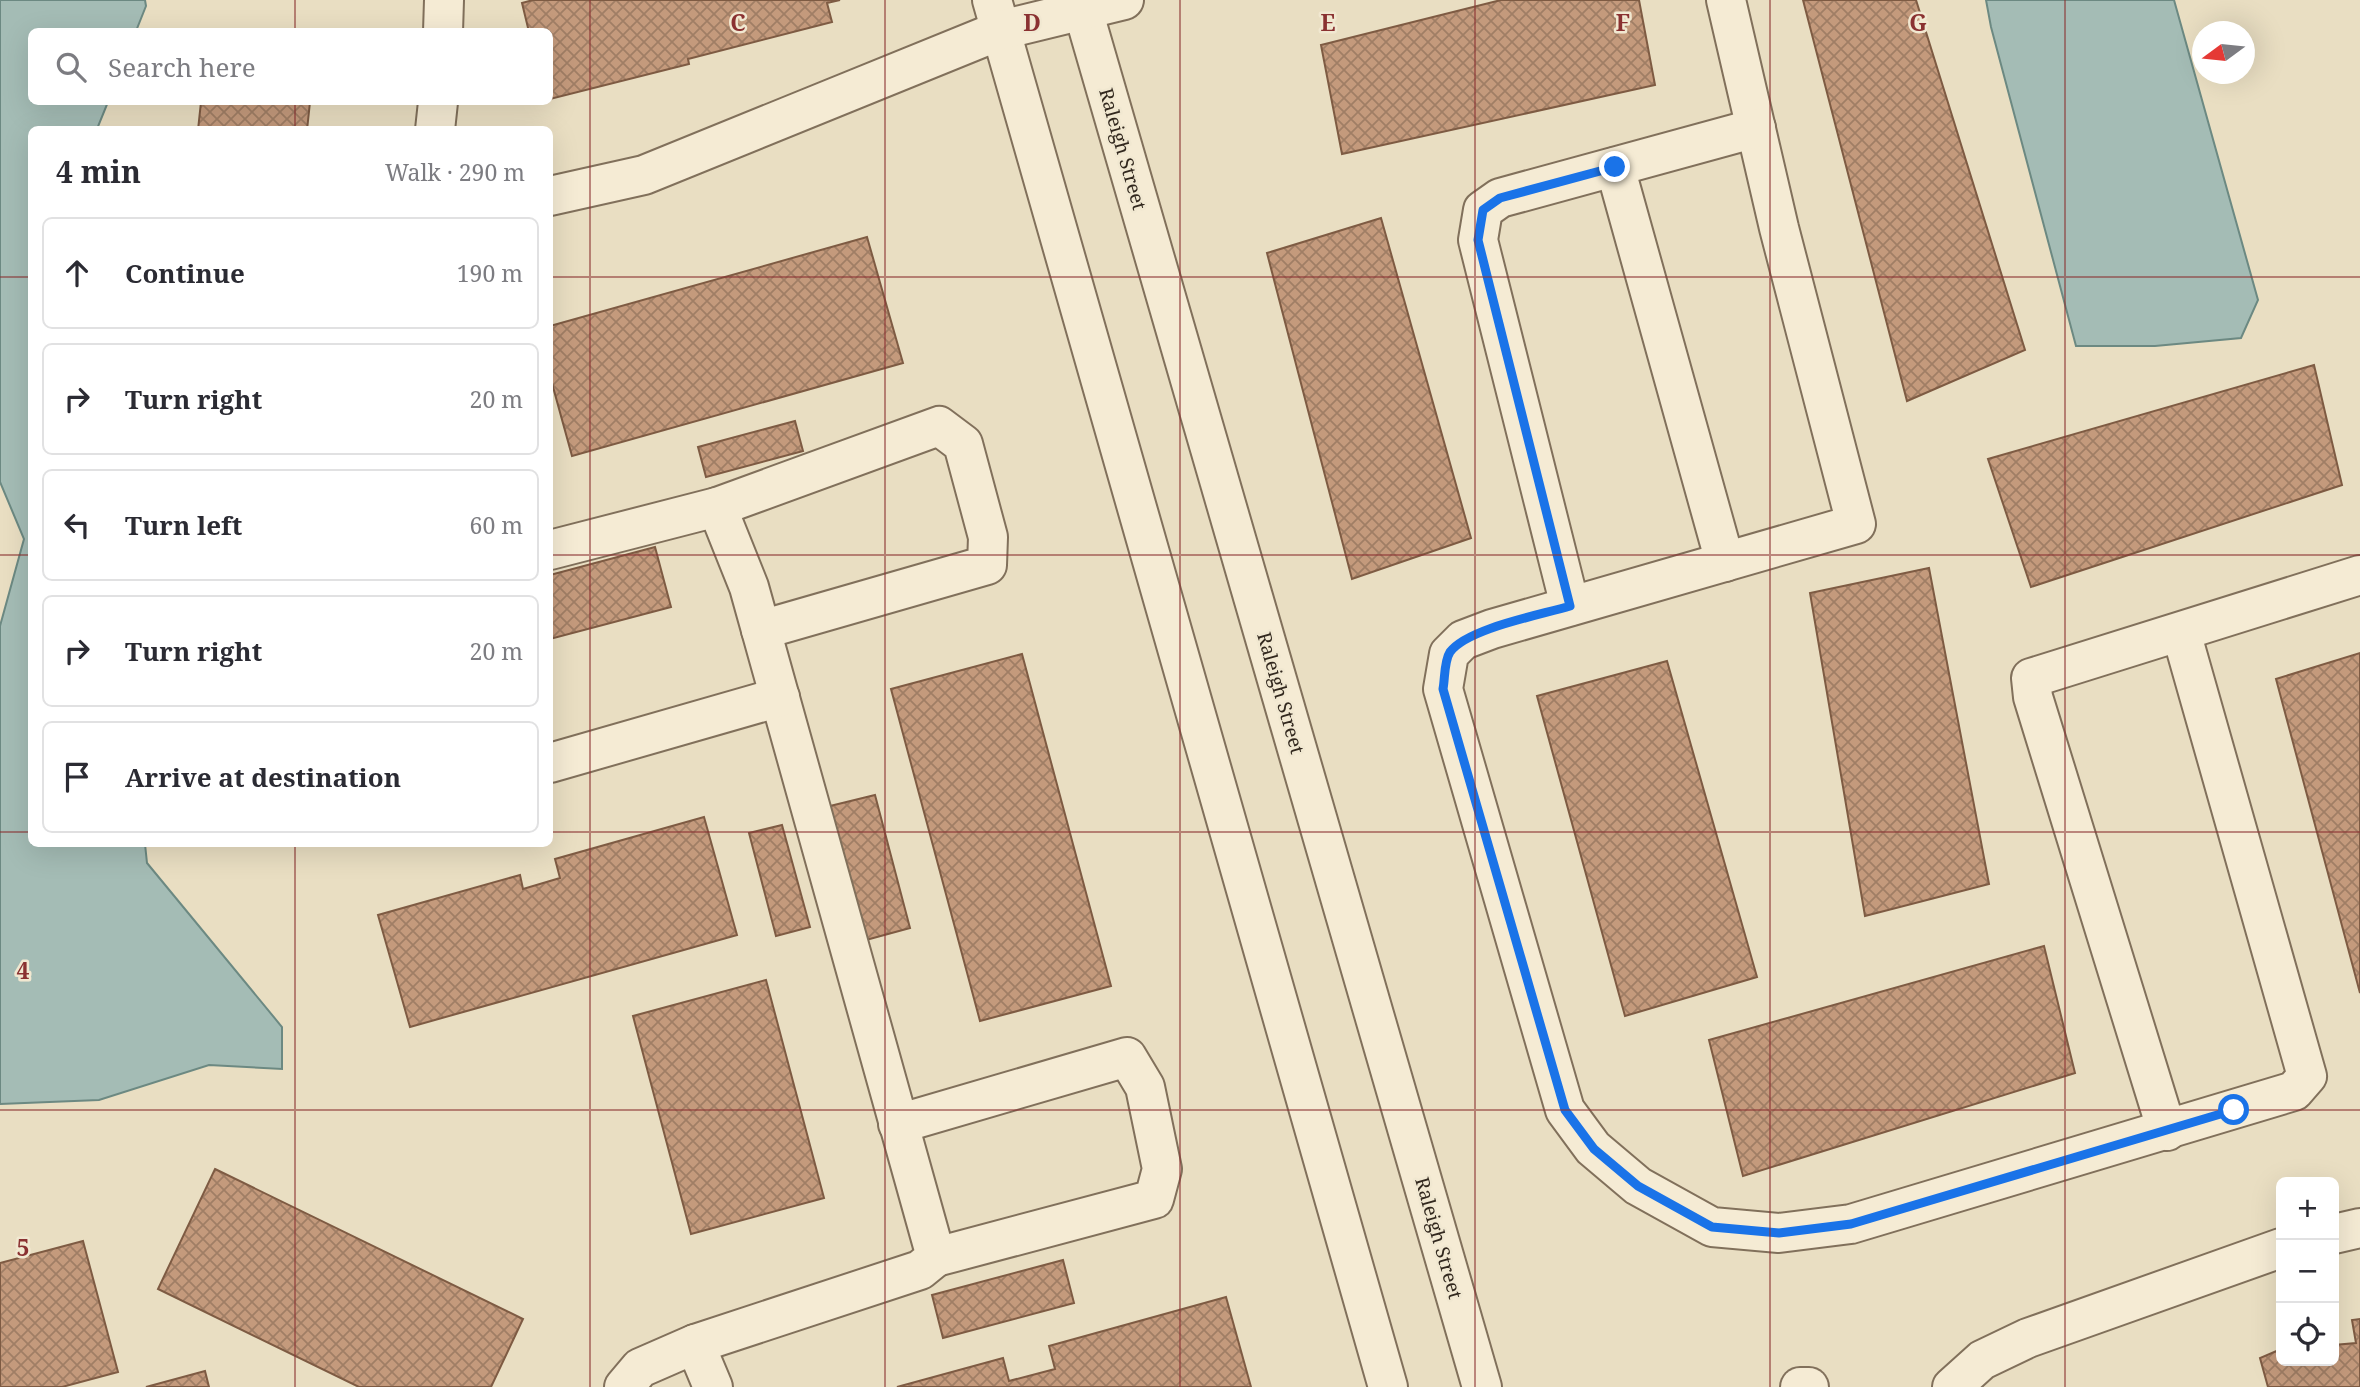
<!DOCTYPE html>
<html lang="en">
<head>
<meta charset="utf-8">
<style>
	:root { --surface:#fff; --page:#f7f7f7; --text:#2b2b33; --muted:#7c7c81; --line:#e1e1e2 }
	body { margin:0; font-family:"Noto Serif",serif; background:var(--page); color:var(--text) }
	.controls { position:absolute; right:21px; bottom:21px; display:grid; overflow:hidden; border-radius:10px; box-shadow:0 7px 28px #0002 }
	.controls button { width:63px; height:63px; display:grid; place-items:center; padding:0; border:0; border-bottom:2px solid var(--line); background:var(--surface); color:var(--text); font:35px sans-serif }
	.compass { position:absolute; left:2192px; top:21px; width:63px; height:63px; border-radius:50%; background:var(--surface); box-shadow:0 7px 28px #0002; rotate:255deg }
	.stop { position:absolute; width:21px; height:21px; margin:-16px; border:5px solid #1a73e8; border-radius:50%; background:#fff }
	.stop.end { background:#1a73e8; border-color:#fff; box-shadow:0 2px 7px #0008 }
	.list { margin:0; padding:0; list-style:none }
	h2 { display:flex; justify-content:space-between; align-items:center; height:91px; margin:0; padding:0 28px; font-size:30px }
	h2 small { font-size:23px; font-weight:400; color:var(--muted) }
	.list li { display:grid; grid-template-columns:46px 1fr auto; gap:21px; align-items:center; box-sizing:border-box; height:112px; margin:0 14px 14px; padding:0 14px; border:2px solid var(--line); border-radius:10px }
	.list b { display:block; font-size:26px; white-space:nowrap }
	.list em { font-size:23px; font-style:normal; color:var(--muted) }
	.icon { flex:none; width:38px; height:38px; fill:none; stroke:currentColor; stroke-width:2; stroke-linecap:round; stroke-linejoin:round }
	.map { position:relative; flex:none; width:2360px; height:1387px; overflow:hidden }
	.search { position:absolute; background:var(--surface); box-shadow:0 7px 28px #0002; left:28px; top:28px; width:525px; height:77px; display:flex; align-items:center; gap:18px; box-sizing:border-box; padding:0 24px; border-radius:10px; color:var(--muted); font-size:26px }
	.panel { position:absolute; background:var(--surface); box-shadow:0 7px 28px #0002; left:28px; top:126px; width:525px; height:721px; border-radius:10px }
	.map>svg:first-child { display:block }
	.water { fill:#a4bcb5; stroke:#6c8982; stroke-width:2 }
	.building { fill:url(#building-cross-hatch); stroke:#7e5b43; stroke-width:2 }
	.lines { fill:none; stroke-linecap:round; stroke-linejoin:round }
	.minor-casing { stroke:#81705b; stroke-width:42 }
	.minor { stroke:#f5ebd4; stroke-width:38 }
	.route { stroke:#1a73e8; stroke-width:9 }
	.grid { fill:none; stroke:#8a3131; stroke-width:2; stroke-opacity:0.55 }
	.labels { text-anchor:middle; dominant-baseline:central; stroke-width:5; stroke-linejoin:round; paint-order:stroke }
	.street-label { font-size:19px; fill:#32281e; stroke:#f1e8d1 }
	.grid-label { font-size:23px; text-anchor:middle; font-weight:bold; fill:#8a3131; stroke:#f1e8d1; stroke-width:5; stroke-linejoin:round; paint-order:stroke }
</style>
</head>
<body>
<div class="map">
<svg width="2360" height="1387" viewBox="0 0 2360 1387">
	<defs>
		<pattern id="building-cross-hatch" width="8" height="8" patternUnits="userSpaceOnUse" patternTransform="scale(1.75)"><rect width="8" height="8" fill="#c49a7c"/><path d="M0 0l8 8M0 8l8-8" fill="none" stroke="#a07e65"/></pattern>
	</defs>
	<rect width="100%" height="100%" fill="#e9dec2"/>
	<g class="water">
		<path d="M 0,0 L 145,0 L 146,6 L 136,31 L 32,32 L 32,102 L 108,102 L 97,129 L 32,130 L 32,844 L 145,844 L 147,863 L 282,1027 L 282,1069 L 209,1065 L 99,1100 L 0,1104 L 0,626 L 24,539 L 0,482 Z"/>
		<path d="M 1986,0 L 2174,0 L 2258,300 L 2241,338 L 2155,346 L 2076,346 L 1991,27 Z"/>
	</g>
	<g class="building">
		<path d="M 533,0 L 840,0 L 827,3 L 832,22 L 688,59 L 689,64 L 550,99 L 550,32 L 529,32 L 522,3 Z"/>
		<path d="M 1501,0 L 1639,0 L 1655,85 L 1342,154 L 1321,45 Z"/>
		<path d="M 1803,0 L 1916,0 L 2025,350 L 1907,401 Z"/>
		<path d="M 201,102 L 310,102 L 307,130 L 198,130 Z"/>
		<path d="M 1381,218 L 1471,538 L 1352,579 L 1267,253 Z"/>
		<path d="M 867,237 L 903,363 L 572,456 L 550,376 L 550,326 Z"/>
		<path d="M 2314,365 L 2342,485 L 2031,587 L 1988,459 Z"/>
		<path d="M 795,421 L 803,451 L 706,477 L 698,447 Z"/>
		<path d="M 655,547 L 671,607 L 550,639 L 550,575 Z"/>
		<path d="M 1929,568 L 1989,884 L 1865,916 L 1810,593 Z"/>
		<path d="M 2360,653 L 2360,993 L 2276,679 Z"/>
		<path d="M 1022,654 L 1111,986 L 980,1021 L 891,689 Z"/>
		<path d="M 1667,661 L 1757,977 L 1625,1016 L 1537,696 Z"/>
		<path d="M 875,795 L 910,928 L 866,940 L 830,806 Z"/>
		<path d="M 704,817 L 737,935 L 410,1027 L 378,915 L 520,875 L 523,889 L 560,878 L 555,859 Z"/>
		<path d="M 782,825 L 810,927 L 776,936 L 749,833 Z"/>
		<path d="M 2044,946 L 2075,1073 L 1743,1176 L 1709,1040 Z"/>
		<path d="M 766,980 L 824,1198 L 691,1234 L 633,1016 Z"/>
		<path d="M 215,1169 L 523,1319 L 491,1387 L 359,1387 L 158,1289 Z"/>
		<path d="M 83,1241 L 118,1372 L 62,1387 L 0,1387 L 0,1263 Z"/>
		<path d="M 1063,1260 L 1074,1303 L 943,1338 L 932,1295 Z"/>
		<path d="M 1226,1297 L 1251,1387 L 897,1387 L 1003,1358 L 1009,1381 L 1055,1369 L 1049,1346 Z"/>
		<path d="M 2360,1319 L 2360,1387 L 2268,1387 L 2260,1358 L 2281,1349 L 2281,1361 L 2334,1361 L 2334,1345 L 2356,1343 L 2352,1320 Z"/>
		<path d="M 205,1371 L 209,1387 L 146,1387 Z"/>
	</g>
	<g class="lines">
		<defs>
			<g id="minor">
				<path d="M 992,0 L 1388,1387"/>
				<path d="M 1080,0 L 1482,1387"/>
				<path d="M 1726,0 L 1779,228 L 1856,524 L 1492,629 L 1463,640 L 1449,654 L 1443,689 L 1565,1110 L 1593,1148 L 1638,1186 L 1712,1227 L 1779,1233 L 1851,1224 L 2294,1091 L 2307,1076 L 2181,632"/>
				<path d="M 443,32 L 444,0"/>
				<path d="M 435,130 L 438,102"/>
				<path d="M 1615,167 L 1725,562"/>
				<path d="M 550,196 L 644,175 L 1001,30 L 1124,0"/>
				<path d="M 717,507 L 939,426 L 963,444 L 988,537 L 987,565 L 761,630"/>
				<path d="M 550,550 L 717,507 L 749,587 L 936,1257 L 920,1270 L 695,1344 L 640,1368 L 624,1387"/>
				<path d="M 1570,606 L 1478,240 L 1483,210 L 1500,198 L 1756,128"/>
				<path d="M 550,763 L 780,697"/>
				<path d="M 898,1124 L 1127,1057 L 1145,1087 L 1162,1169 L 1154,1199 L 936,1257"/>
				<path d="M 2167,1131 L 2033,697 L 2031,678 L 2360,575"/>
				<path d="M 2334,1234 L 2360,1228"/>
				<path d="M 695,1344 L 713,1387"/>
				<path d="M 1800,1387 L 1809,1387"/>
				<path d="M 1952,1387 L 1982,1360 L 2028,1338 L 2281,1248"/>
			</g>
		</defs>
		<use href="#minor" class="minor-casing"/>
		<use href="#minor" class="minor"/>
	</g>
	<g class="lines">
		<path class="route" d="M 1615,167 L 1500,198 L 1483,210 L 1478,240 L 1570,606 C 1541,615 1468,628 1450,652 C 1444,661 1445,679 1443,689 L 1565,1110 L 1594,1149 L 1638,1186 L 1712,1227 L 1779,1233 L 1851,1224 L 2234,1110"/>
	</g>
	<path class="grid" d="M 295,0 L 295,32M 590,0 L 590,1387M 885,0 L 885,1387M 1180,0 L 1180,1387M 1475,0 L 1475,1387M 1770,0 L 1770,1387M 2065,0 L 2065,1387M 295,102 L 295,130M 0,277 L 32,277M 550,277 L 2360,277M 0,555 L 32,555M 550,555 L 2360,555M 0,832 L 32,832M 550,832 L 2360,832M 295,844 L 295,1387M 0,1110 L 2360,1110"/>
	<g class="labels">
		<g class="street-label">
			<text transform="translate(1123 149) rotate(74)">Raleigh Street</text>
			<text transform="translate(1281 693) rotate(74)">Raleigh Street</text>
			<text transform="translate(1439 1238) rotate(74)">Raleigh Street</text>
		</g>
	</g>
	<g class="grid-label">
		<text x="738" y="31">C</text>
		<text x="1032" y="31">D</text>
		<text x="1328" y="31">E</text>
		<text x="1623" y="31">F</text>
		<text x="1918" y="31">G</text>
		<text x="23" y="979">4</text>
		<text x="23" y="1256">5</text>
	</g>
</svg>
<div class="controls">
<button>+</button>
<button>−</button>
<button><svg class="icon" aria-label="locate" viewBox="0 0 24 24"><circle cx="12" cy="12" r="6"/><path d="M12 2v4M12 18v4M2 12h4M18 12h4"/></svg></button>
</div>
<svg class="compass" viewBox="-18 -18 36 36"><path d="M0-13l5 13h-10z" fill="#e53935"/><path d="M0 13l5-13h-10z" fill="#7c7c81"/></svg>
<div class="stop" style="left:2234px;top:1110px"></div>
<div class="stop end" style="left:1615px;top:167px"></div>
<div class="search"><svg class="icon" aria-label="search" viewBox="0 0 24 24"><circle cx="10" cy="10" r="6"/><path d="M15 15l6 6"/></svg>Search here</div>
<section class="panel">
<h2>4 min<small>Walk · 290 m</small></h2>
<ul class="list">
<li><svg class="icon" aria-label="ahead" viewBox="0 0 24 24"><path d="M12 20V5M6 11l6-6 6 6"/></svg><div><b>Continue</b></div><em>190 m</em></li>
<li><svg class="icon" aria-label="right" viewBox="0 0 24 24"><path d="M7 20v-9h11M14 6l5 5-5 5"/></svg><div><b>Turn right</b></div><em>20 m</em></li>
<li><svg class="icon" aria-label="left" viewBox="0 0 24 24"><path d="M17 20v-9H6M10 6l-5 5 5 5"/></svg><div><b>Turn left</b></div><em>60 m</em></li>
<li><svg class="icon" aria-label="right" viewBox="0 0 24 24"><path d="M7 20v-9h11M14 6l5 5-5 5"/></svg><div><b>Turn right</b></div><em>20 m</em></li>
<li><svg class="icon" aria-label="arrive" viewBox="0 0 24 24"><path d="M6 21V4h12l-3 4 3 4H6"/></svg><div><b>Arrive at destination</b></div></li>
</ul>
</section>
</div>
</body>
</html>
